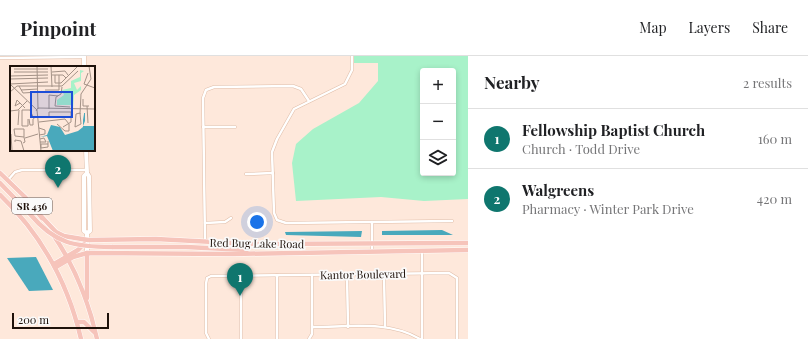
<!DOCTYPE html>
<html lang="en">
<head>
<meta charset="utf-8">
<style>
	:root { --surface:#fff; --page:#f2f2f2; --text:#202124; --muted:#757577; --line:#e0e0e0; --accent:#0f766e }
	body { margin:0; font-family:"Playfair Display",serif; background:var(--page); color:var(--text) }
	.controls { position:absolute; right:12px; top:12px; display:grid; overflow:hidden; border-radius:4px; box-shadow:0 2px 6px #0003 }
	.controls button { width:36px; height:36px; display:grid; place-items:center; padding:0; border:0; border-bottom:1px solid var(--line); background:var(--surface); color:var(--text); font:20px sans-serif }
	.scale { position:absolute; left:12px; bottom:10px; width:97px; box-sizing:border-box; padding-left:4px; border:2px solid #1e110a; border-top:0; font-size:11px; line-height:14px; white-space:nowrap; color:#1e110a; -webkit-text-stroke:3px #fafafa; paint-order:stroke }
	.you { position:absolute; left:257px; top:166px; width:14px; height:14px; margin:-10px; border:3px solid #fff; border-radius:50%; background:#1a73e8; box-shadow:0 0 0 6px #1a73e833 }
	.badge { display:grid; place-items:center; width:26px; height:26px; border-radius:50%; background:var(--accent); color:#fff; font-size:13px; font-weight:700 }
	.pin { position:absolute; translate:-50% -33px; filter:drop-shadow(0 1px 2px #0008) }
	.pin::after { content:''; position:absolute; top:21px; width:14px; height:12px; background:inherit; clip-path:polygon(0 0,100% 0,50% 100%) }
	.list { margin:0; padding:0; list-style:none }
	h2 { display:flex; justify-content:space-between; align-items:center; height:52px; margin:0; padding:0 16px; font-size:17px }
	h2 small { font-size:13px; font-weight:400; color:var(--muted) }
	.list li { display:grid; grid-template-columns:26px 1fr auto; gap:12px; align-items:center; box-sizing:border-box; height:60px; padding:0 16px; border-top:1px solid var(--line) }
	.list b { display:block; font-size:15px; white-space:nowrap }
	.list p { margin:0; font-size:13px; white-space:nowrap; color:var(--muted) }
	.list em { font-size:13px; font-style:normal; color:var(--muted) }
	.icon { flex:none; width:22px; height:22px; fill:none; stroke:currentColor; stroke-width:2; stroke-linecap:round; stroke-linejoin:round }
	.map { position:relative; flex:none; width:468px; height:283px; overflow:hidden }
	header { display:flex; align-items:center; gap:24px; box-sizing:border-box; height:56px; padding:0 20px; background:var(--surface); border-bottom:1px solid var(--line) }
	header strong { font-size:19px }
	nav { display:flex; gap:22px; margin-inline-start:auto; font-size:14px }
	main { display:flex }
	aside { flex:1; background:var(--surface) }
	.map>svg:first-child { display:block }
	.green { fill:#a8f2c9; fill-rule:evenodd }
	.water { fill:#49a9bc }
	.lines { fill:none; stroke-linecap:round; stroke-linejoin:round }
	.street-casing { stroke:#e0bda8; stroke-width:3.5 }
	.secondary-casing { stroke:#e0bda8; stroke-width:5 }
	.primary-casing { stroke:#fff; stroke-width:5.5 }
	.street { stroke:#fff; stroke-width:2.5 }
	.secondary { stroke:#fff; stroke-width:4 }
	.primary { stroke:#f6c4bb; stroke-width:4.5 }
	.primary-bridge-casing { stroke:#fff; stroke-width:5.5; stroke-linecap:butt }
	.primary-bridge { stroke:#f6c4bb; stroke-width:4.5 }
	.labels { text-anchor:middle; dominant-baseline:central; stroke-width:3.5; stroke-linejoin:round; paint-order:stroke }
	.shield { fill:#fafafa; stroke:#605752; stroke-width:1 }
	.shield-label { font-size:10px; font-weight:bold; fill:#1e110a }
	.street-label { font-size:11px; fill:#1e110a; stroke:#fafafa }
	.inset-road { fill:none; stroke:#a49287; stroke-width:1 }
	.view { fill:#1d4ed8; fill-opacity:0.15; stroke:#1d4ed8; stroke-width:2 }
	.inset-edge { fill:none; stroke:#1e110a; stroke-width:2 }
</style>
</head>
<body>
<header>
<strong>Pinpoint</strong>
<nav><a>Map</a><a>Layers</a><a>Share</a></nav>
</header>
<main>
<div class="map">
<svg width="468" height="283" viewBox="0 0 468 283">
	<rect width="100%" height="100%" fill="#fee8db"/>
	<path class="green" d="M 354,0 L 468,0 L 468,143 L 424,145 L 381,141 L 296,145 L 292,107 L 296,88 L 313,73 L 359,47 L 378,25 L 378,7 L 354,7 ZM 423,15 L 453,15 L 453,117 L 423,117 Z"/>
	<g class="water">
		<path d="M 442,174 L 453,179 L 382,179 L 382,175 Z"/>
		<path d="M 362,175 L 361,181 L 286,179 L 285,176 Z"/>
		<path d="M 36,201 L 53,234 L 29,235 L 7,202 Z"/>
	</g>
	<g class="lines">
		<defs>
			<g id="street">
				<path d="M 352,0 L 352,14 L 345,28 L 294,53 L 277,83 L 272,96 L 274,157 L 277,164 L 286,167 L 452,165"/>
				<path d="M 0,2 L 84,1"/>
				<path d="M 203,71 L 235,71"/>
				<path d="M 246,118 L 273,117"/>
				<path d="M 8,124 L 15,116 L 22,114 L 87,114"/>
				<path d="M 372,166 L 372,195"/>
				<path d="M 205,167 L 225,166 L 231,162"/>
				<path d="M 205,185 L 203,42 L 206,34 L 214,31 L 293,30 L 301,33 L 309,45"/>
				<path d="M 422,195 L 422,283"/>
				<path d="M 347,218 L 348,271"/>
				<path d="M 384,218 L 385,271"/>
				<path d="M 241,219 L 241,283"/>
				<path d="M 277,219 L 277,283"/>
				<path d="M 312,271 C 348,271 388,264 420,283"/>
				<path d="M 209,283 L 206,277 L 206,228 L 207,222 L 211,220 L 449,217 L 457,222 L 457,283"/>
				<path d="M 309,283 L 312,278 L 312,219"/>
			</g>
			<g id="secondary">
				<path d="M 84,0 L 84,11"/>
				<path d="M 86,94 L 87,117 L 89,120 L 90,175 L 87,177"/>
				<path d="M 87,117 L 84,120 L 84,175 L 87,177 L 87,197"/>
			</g>
			<g id="primary">
				<path d="M 0,117 L 25,141 L 42,162"/>
				<path d="M 0,127 L 30,158"/>
				<path d="M 0,139 C 42,179 68,227 81,283"/>
				<path d="M 41,160 L 56,176 L 64,180 L 88,184 L 156,183 L 252,188 L 468,187"/>
				<path d="M 54,180 C 75,211 89,247 97,283"/>
				<path d="M 112,191 L 186,191 L 247,194"/>
				<path d="M 54,208 L 78,194 L 84,188"/>
				<path d="M 56,211 L 73,201 L 87,197 L 233,198 L 468,194"/>
				<path d="M 87,242 L 87,197"/>
				<path d="M 77,266 L 84,266 L 94,276"/>
			</g>
		</defs>
		<use href="#street" class="street-casing"/>
		<use href="#secondary" class="secondary-casing"/>
		<use href="#primary" class="primary-casing"/>
		<use href="#street" class="street"/>
		<use href="#secondary" class="secondary"/>
		<use href="#primary" class="primary"/>
		<defs>
			<path id="primary-bridge" d="M 30,158 C 55,188 75,191 112,191"/>
		</defs>
		<use href="#primary-bridge" class="primary-bridge-casing"/>
		<use href="#primary-bridge" class="primary-bridge"/>
	</g>
	<g class="labels">
		<rect class="shield" x="12" y="142" width="40" height="16" rx="3"/>
		<g class="shield-label">
			<text x="32" y="150">SR 436</text>
		</g>
		<g class="street-label">
			<text transform="translate(257 187) rotate(1)">Red Bug Lake Road</text>
			<text transform="translate(363 218) rotate(-1)">Kantor Boulevard</text>
		</g>
	</g>
	<g transform="translate(10 10)">
		<rect width="85" height="85" fill="#fee8db"/>
		<path d="M 70,4 L 74,5 L 71,7 L 71,15 L 64,17 L 67,24 L 71,20 L 71,24 L 64,29 L 63,43 L 62,39 L 47,39 L 47,34 L 54,29 L 52,24 L 61,22 L 61,15 L 70,11 Z" fill="#a8f2c9"/>
		<path d="M 74,47 L 75,47 L 75,55 L 73,60 L 85,60 L 85,85 L 43,85 L 37,70 L 30,71 L 37,69 L 41,59 L 50,61 L 55,69 L 68,65 L 73,61 L 73,48 L 74,54 Z" fill="#49a9bc"/>
		<path class="inset-road" d="M 27,0 L 28,43M 41,0 L 42,21M 4,3 L 38,3M 4,6 L 38,6M 42,6 L 55,5 L 58,9M 78,7 L 74,18 L 85,22M 42,9 L 53,9 L 56,12M 45,9 L 45,17 L 51,17 L 68,0M 0,10 L 38,9M 0,13 L 38,12M 0,18 L 38,16M 0,18 L 27,44 L 31,85M 9,20 L 13,27 L 28,26M 52,21 L 51,28 L 46,31 L 45,40 L 60,41M 11,24 L 28,23M 35,24 L 49,24 L 49,9M 0,26 L 7,20 L 52,20 L 68,5M 73,33 L 73,40 L 79,40M 10,37 L 5,40 L 7,34 L 15,42M 77,40 L 78,57M 39,43 L 39,29 L 48,30M 0,45 L 8,44 L 17,35M 26,45 L 28,42 L 85,43M 70,47 L 66,48 L 65,61 L 71,58 L 70,47M 70,48 L 71,28 L 81,13 L 79,0M 18,53 L 18,60 L 12,60 L 12,44 L 20,44 L 24,53M 19,53 L 20,59 L 23,59 L 23,53M 29,56 L 55,53 L 59,58 L 59,65 L 55,65 L 47,58M 8,59 L 9,44M 53,61 L 61,56 L 61,46 L 39,46 L 39,51 L 61,51M 1,68 L 2,85M 29,69 L 35,68 L 35,64 L 29,62M 15,72 L 28,68M 38,75 L 38,81 L 31,82 L 31,78 L 38,78M 5,76 L 5,74 L 11,75 L 14,85M 30,76 L 36,76 L 34,72 L 30,73M 13,77 L 15,76 L 14,71 L 5,70 L 4,63 L 14,63 L 14,71"/>
		<path class="view" d="M 21,26 L 62,26 L 62,51 L 21,51 Z"/>
		<rect width="85" height="85" class="inset-edge"/>
	</g>
</svg>
<div class="controls">
<button>+</button>
<button>−</button>
<button><svg class="icon" aria-label="layers" viewBox="0 0 24 24"><path d="M12 4l9 5-9 5-9-5zM3 14l9 5 9-5"/></svg></button>
</div>
<div class="scale">200 m</div>
<div class="you"></div>
<div class="pin badge" style="left:240px;top:240px">1</div>
<div class="pin badge" style="left:58px;top:132px">2</div>
</div>
<aside>
<h2>Nearby<small>2 results</small></h2>
<ul class="list">
<li><span class="badge">1</span><div><b>Fellowship Baptist Church</b><p>Church · Todd Drive</p></div><em>160 m</em></li>
<li><span class="badge">2</span><div><b>Walgreens</b><p>Pharmacy · Winter Park Drive</p></div><em>420 m</em></li>
</ul>
</aside>
</main>
</body>
</html>
